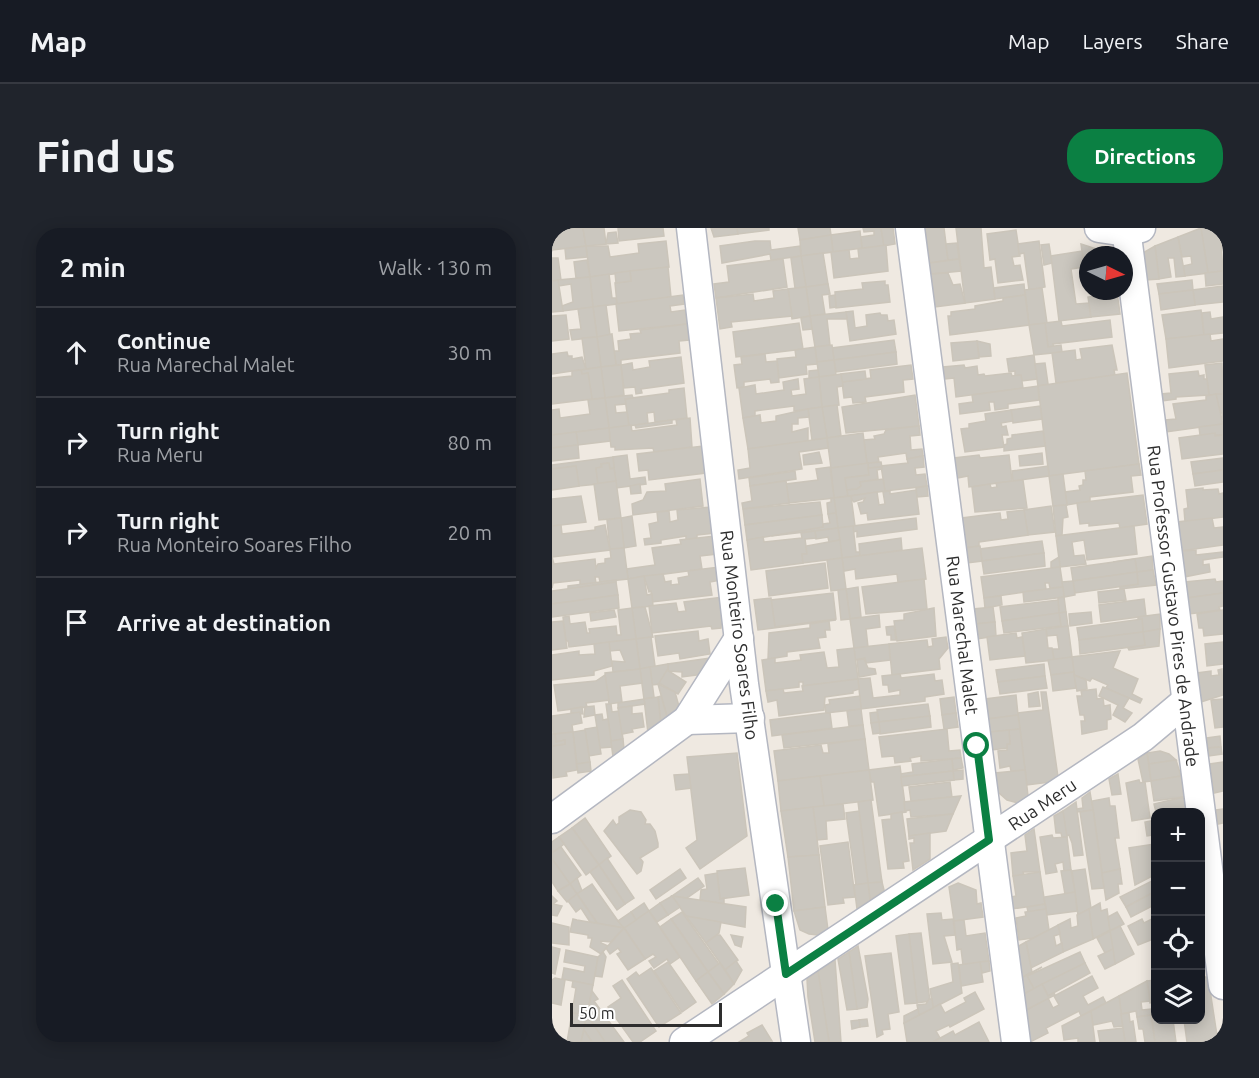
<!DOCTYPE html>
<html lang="en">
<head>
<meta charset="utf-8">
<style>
	:root { --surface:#171b24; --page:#20242c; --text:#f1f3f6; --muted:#9ea1a6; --line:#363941; --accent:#0b8043 }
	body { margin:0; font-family:Ubuntu,sans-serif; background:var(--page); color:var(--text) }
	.controls { position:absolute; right:18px; bottom:18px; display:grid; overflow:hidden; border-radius:12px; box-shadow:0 3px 15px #0003 }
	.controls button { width:54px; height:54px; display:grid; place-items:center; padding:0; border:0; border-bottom:2px solid var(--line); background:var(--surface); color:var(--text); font:30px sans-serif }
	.compass { position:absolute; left:527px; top:18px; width:54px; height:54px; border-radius:50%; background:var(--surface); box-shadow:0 3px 15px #0003; rotate:95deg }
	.scale { position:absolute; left:18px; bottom:15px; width:152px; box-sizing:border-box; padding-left:6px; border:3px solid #2e2e2e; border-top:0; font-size:16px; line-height:21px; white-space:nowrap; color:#2e2e2e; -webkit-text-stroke:4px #fff; paint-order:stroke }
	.stop { position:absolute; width:18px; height:18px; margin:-14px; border:4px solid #0b8043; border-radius:50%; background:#fff }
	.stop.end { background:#0b8043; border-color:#fff; box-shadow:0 2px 6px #0008 }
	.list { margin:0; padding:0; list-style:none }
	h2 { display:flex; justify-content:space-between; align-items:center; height:78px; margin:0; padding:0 24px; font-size:26px }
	h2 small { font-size:20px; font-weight:400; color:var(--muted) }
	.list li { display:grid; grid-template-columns:39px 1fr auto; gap:18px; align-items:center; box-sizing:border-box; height:90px; padding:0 24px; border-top:2px solid var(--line) }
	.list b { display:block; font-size:22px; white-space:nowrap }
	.list p { margin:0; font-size:20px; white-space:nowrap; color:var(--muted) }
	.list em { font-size:20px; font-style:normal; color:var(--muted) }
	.icon { flex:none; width:33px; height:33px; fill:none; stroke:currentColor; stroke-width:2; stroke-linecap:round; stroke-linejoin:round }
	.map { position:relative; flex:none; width:671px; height:814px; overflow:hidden; border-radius:24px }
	header { display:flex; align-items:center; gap:36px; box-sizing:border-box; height:84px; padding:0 30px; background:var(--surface); border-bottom:2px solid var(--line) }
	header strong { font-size:28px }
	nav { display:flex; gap:33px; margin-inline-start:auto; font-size:21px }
	.intro { display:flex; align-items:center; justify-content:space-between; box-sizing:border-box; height:144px; padding:0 36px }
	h1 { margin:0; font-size:42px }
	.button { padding:15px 27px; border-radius:24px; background:var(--accent); color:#fff; font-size:21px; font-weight:700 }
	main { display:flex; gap:36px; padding:0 36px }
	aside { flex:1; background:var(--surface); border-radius:24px; box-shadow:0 3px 15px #0003 }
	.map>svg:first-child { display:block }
	.building { fill:#cbc7bf; stroke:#cbc5ba; stroke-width:1.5 }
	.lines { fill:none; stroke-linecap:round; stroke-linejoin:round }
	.minor-casing { stroke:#b4b7c1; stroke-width:31 }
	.minor { stroke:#fff; stroke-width:28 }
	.route { stroke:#0b8043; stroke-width:8 }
	.labels { text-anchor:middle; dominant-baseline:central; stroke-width:4.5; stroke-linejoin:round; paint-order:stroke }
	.street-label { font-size:18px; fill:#2e2e2e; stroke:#fff }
</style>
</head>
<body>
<header>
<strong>Map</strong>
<nav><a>Map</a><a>Layers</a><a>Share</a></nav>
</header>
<div class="intro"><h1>Find us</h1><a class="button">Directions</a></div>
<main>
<aside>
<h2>2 min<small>Walk · 130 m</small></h2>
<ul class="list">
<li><svg class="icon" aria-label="ahead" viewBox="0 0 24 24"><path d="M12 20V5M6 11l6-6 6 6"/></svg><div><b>Continue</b><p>Rua Marechal Malet</p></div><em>30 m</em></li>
<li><svg class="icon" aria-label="right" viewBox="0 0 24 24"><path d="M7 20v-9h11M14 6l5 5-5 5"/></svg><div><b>Turn right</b><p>Rua Meru</p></div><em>80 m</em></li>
<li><svg class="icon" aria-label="right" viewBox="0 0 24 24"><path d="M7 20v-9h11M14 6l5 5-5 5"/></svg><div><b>Turn right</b><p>Rua Monteiro Soares Filho</p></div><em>20 m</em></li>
<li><svg class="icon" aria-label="arrive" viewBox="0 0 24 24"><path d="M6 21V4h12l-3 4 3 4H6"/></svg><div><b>Arrive at destination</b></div></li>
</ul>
</aside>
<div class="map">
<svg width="671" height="814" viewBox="0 0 671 814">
	<rect width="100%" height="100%" fill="#efe9e1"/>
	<g class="building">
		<path d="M 0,0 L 31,0 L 34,18 L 0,22 Z"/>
		<path d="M 31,0 L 52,0 L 54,16 L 34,18 Z"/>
		<path d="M 66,0 L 111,0 L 112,8 L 67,13 Z"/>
		<path d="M 159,0 L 185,0 L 186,6 L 162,9 Z"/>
		<path d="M 185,0 L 217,0 L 217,2 L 186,6 Z"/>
		<path d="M 246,0 L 278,0 L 279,7 L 248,12 Z"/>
		<path d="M 311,0 L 329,0 L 332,18 L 310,20 L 309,9 L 322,7 L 322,3 L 312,4 Z"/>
		<path d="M 329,0 L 341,0 L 343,16 L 332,18 Z"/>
		<path d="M 373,0 L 392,0 L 396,32 L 378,35 Z"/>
		<path d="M 404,0 L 429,0 L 432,40 L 439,39 L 443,71 L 413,75 Z"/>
		<path d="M 649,0 L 668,0 L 671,43 L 656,45 Z"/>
		<path d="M 649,0 L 656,45 L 633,48 L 631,38 L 640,36 L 639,28 L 630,29 L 626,9 Z"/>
		<path d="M 464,2 L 468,28 L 460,29 L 462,38 L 468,37 L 471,52 L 446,55 L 443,31 L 438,32 L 435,6 Z"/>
		<path d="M 308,3 L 310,20 L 281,24 L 279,7 Z"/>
		<path d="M 64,4 L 66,15 L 54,16 L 56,5 Z"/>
		<path d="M 279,7 L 281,24 L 249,28 L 248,12 Z"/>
		<path d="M 626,9 L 633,48 L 624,49 L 622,30 L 616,30 L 619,49 L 607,51 L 603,18 Z"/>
		<path d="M 114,13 L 117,39 L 38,49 L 34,18 L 56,18 L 58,29 L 87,25 L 86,16 Z"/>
		<path d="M 203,13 L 218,13 L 219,22 L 248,18 L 249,28 L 219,32 L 218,26 L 170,35 L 168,18 Z"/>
		<path d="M 487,13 L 493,59 L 477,62 L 472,25 L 467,26 L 466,16 Z"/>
		<path d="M 405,15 L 407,31 L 396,32 L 394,16 Z"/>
		<path d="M 497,16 L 500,35 L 492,37 L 489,17 Z"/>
		<path d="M 529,16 L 560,26 L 560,27 L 536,27 L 536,44 L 533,45 Z"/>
		<path d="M 334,17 L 336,43 L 282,50 L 279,24 L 297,22 L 298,31 L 307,30 L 306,21 Z"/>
		<path d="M 34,18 L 35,29 L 14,31 L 13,21 Z"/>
		<path d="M 603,18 L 607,51 L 594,52 L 591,25 Z"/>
		<path d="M 530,23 L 532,39 L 519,41 L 524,76 L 537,75 L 539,89 L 507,93 L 499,28 Z"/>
		<path d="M 271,25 L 276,56 L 254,59 L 249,28 Z"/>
		<path d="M 249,28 L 254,59 L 243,60 L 239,30 Z"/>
		<path d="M 0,30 L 6,30 L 9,52 L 0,53 Z"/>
		<path d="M 231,31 L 235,59 L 164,70 L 162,56 L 177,54 L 175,38 Z"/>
		<path d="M 407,31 L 409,43 L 379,46 L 378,35 Z"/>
		<path d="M 35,32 L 38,49 L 24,50 L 22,34 Z"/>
		<path d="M 116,39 L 119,69 L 65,76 L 63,55 L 79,53 L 78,43 Z"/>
		<path d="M 78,43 L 79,53 L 64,55 L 63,45 Z"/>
		<path d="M 671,43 L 671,56 L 654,58 L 653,45 Z"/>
		<path d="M 396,45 L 401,57 L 408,56 L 413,75 L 383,79 L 379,46 Z"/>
		<path d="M 57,46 L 60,70 L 64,70 L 65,76 L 41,79 L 38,49 Z"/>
		<path d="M 38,49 L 41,79 L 11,83 L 10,78 L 21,74 L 19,56 L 7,58 L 6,52 Z"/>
		<path d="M 6,52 L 11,83 L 0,84 L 0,53 Z"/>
		<path d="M 640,52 L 641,62 L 607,66 L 605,56 Z"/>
		<path d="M 333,53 L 333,57 L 336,57 L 338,74 L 284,80 L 283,64 L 311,61 L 310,55 Z"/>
		<path d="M 276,56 L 278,66 L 270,67 L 273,86 L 258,88 L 254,59 Z"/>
		<path d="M 472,56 L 473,67 L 443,71 L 442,60 Z"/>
		<path d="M 671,58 L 671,74 L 643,77 L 641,62 Z"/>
		<path d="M 254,59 L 258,88 L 240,91 L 236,61 Z"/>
		<path d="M 490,60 L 495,95 L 477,97 L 473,62 Z"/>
		<path d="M 236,61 L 240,88 L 179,94 L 180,99 L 168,101 L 164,70 L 201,66 L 202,73 L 222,70 L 221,63 Z"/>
		<path d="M 641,62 L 643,77 L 609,82 L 607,66 Z"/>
		<path d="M 565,64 L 568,86 L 539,89 L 536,69 Z"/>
		<path d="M 131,67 L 132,76 L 118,78 L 119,84 L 133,82 L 135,96 L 67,103 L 64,76 Z"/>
		<path d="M 283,67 L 284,79 L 278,80 L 277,68 Z"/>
		<path d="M 473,67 L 477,97 L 398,107 L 396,88 L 399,88 L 399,84 L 423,81 L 423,78 L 451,73 L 451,70 Z"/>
		<path d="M 54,77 L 58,107 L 45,109 L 41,79 Z"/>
		<path d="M 41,79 L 45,109 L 20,112 L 18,102 L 29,101 L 26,81 Z"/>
		<path d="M 649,82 L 652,107 L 614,111 L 610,87 Z"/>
		<path d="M 301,83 L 303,100 L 315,98 L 314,87 L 328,85 L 329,87 L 335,87 L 336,93 L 342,92 L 344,106 L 298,113 L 294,84 Z"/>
		<path d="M 294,84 L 295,91 L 275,91 L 278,117 L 263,119 L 258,88 Z"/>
		<path d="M 658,84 L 659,91 L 671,89 L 671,105 L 652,107 L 650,85 Z"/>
		<path d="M 14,87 L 17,111 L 0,113 L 0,88 Z"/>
		<path d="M 258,88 L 260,101 L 251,102 L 249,90 Z"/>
		<path d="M 558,92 L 560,109 L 501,116 L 502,119 L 496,119 L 493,95 L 509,93 L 510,98 Z"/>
		<path d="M 247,95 L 251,121 L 184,129 L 181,104 Z"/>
		<path d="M 493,95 L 496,119 L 509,117 L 510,124 L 482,127 L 477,97 Z"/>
		<path d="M 135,96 L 137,112 L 127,113 L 128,125 L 69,132 L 69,137 L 64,137 L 62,123 L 67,123 L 66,113 L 79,111 L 78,106 L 89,105 L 88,102 Z"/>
		<path d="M 60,106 L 64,137 L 49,139 L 45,109 Z"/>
		<path d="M 658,106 L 659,113 L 671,111 L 671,133 L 617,140 L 614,111 Z"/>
		<path d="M 45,109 L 49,139 L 34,141 L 30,110 Z"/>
		<path d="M 342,112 L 344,124 L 282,132 L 280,120 Z"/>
		<path d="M 425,113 L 438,116 L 439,128 L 427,129 Z"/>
		<path d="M 425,113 L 427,130 L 401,133 L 399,115 Z"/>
		<path d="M 280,117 L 282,132 L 265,134 L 263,119 Z"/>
		<path d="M 560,117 L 565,142 L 562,142 L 563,147 L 504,155 L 500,125 L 523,122 L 524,132 L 530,131 L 528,121 Z"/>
		<path d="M 263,119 L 265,136 L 254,137 L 255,146 L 227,150 L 225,131 L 244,129 L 243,122 Z"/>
		<path d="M 15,124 L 16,128 L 20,128 L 20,131 L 30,129 L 34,141 L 0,146 L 0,126 Z"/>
		<path d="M 344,124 L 345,136 L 284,144 L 282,132 Z"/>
		<path d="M 213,126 L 214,134 L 225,133 L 227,154 L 219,155 L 218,151 L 192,154 L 192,159 L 185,160 L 182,137 L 190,136 L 189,129 Z"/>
		<path d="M 482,127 L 485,151 L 470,153 L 469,147 L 463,148 L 463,143 L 457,144 L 455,131 Z"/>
		<path d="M 129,129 L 132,155 L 89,161 L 90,165 L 84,166 L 83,159 L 72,160 L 69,137 L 80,135 L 81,142 L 98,139 L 97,133 Z"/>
		<path d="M 282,132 L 284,147 L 267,149 L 265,134 Z"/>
		<path d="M 493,135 L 496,156 L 486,158 L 483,136 Z"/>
		<path d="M 670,135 L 671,166 L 657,167 L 653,137 Z"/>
		<path d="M 69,137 L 72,167 L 53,170 L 49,139 Z"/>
		<path d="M 359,137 L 361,151 L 351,152 L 352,164 L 313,169 L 314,174 L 301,175 L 300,169 L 292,170 L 290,154 L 319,150 L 318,142 Z"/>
		<path d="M 412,137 L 413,140 L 425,138 L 426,147 L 432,146 L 433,148 L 459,145 L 460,148 L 469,147 L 471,160 L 404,169 L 402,150 L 393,151 L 391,139 Z"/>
		<path d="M 49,139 L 53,170 L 40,171 L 36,145 L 30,146 L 29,142 Z"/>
		<path d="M 29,142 L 30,146 L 36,145 L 40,171 L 0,176 L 0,150 L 20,148 L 20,143 Z"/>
		<path d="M 266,142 L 267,149 L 257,150 L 257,143 Z"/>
		<path d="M 313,143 L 314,151 L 290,154 L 289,146 Z"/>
		<path d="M 646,143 L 647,148 L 652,147 L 652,151 L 655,151 L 657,167 L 624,169 L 624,171 L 610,173 L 609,166 L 619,165 L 617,146 Z"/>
		<path d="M 575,145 L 587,236 L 497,248 L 486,158 Z"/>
		<path d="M 289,146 L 291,158 L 285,159 L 287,177 L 270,179 L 267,149 Z"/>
		<path d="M 267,149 L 270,179 L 242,183 L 242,178 L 203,183 L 203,188 L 191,190 L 187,160 L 203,157 L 204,166 L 232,162 L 231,154 L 246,151 L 247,161 L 239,162 L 240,168 L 254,166 L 252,151 Z"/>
		<path d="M 486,158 L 487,172 L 456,176 L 456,180 L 443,182 L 442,174 L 437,174 L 438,182 L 408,186 L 407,176 L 421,174 L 420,167 Z"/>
		<path d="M 132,160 L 135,190 L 103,194 L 102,184 L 95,185 L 96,195 L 77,198 L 73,171 L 117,165 L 117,162 Z"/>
		<path d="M 664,166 L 671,166 L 671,192 L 670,185 L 666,185 Z"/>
		<path d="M 664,166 L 671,196 L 614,204 L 613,192 L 624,191 L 621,176 L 654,172 L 654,168 Z"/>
		<path d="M 80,167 L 81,170 L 73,171 L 74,176 L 63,177 L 64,185 L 75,184 L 77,198 L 57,200 L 53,170 Z"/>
		<path d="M 363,167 L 367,198 L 294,205 L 290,179 Z"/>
		<path d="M 53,170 L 57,200 L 0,207 L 0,182 L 7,181 L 8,190 L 38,186 L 36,172 Z"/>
		<path d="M 285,177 L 289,208 L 275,210 L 270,179 Z"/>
		<path d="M 488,178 L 490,191 L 461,195 L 459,182 Z"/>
		<path d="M 270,179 L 275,210 L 260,212 L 256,181 Z"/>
		<path d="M 256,181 L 257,189 L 246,190 L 246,196 L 240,196 L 240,204 L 256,200 L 256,213 L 196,221 L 191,190 L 208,187 L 209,195 L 224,193 L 224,188 Z"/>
		<path d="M 459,182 L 461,193 L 449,195 L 450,199 L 454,198 L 456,207 L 450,207 L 452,219 L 413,224 L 409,201 L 417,200 L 417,196 L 434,193 L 433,186 Z"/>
		<path d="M 138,190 L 140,219 L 102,224 L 101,220 L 63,222 L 63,219 L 59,219 L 57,200 L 79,197 L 80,203 L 125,197 L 124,192 Z"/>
		<path d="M 120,192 L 120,195 L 84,200 L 83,197 Z"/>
		<path d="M 671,196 L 671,207 L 648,207 L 647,199 Z"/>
		<path d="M 367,198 L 368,207 L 358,208 L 359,222 L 370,221 L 371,228 L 355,231 L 354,225 L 326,229 L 327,234 L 315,236 L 312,212 L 323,211 L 322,208 L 332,206 L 334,202 Z"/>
		<path d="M 57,200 L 58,213 L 26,217 L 24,204 Z"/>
		<path d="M 491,203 L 493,218 L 452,223 L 452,217 L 455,216 L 455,211 L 460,210 L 460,207 Z"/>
		<path d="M 24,204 L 26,217 L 0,220 L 0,207 Z"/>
		<path d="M 311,205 L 315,236 L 279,240 L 275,210 Z"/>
		<path d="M 663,205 L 663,208 L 671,207 L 671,226 L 630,231 L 627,210 Z"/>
		<path d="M 275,210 L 276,220 L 247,224 L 250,241 L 187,251 L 186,242 L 198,240 L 196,221 Z"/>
		<path d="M 26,217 L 27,230 L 0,233 L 0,220 Z"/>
		<path d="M 151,218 L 154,245 L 97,252 L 96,242 L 87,243 L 85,226 Z"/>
		<path d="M 267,224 L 270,235 L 252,237 L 251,227 Z"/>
		<path d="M 490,225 L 491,236 L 468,238 L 467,228 Z"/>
		<path d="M 75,227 L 78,251 L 93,249 L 94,256 L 64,260 L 61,229 Z"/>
		<path d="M 427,227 L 428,230 L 457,227 L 460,253 L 417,259 L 416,248 L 405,250 L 402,230 Z"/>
		<path d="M 371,228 L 372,239 L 363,240 L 364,247 L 373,246 L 375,258 L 333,263 L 329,238 L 356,235 L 355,231 Z"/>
		<path d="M 61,229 L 62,240 L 58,241 L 57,235 L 49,236 L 50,239 L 44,240 L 46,256 L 27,258 L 24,238 L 0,241 L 0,237 Z"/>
		<path d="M 671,230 L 671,242 L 641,246 L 639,234 Z"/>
		<path d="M 329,234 L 330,239 L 316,240 L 316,235 Z"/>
		<path d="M 57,235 L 58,241 L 62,240 L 64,253 L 46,256 L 44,240 L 50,239 L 49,236 Z"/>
		<path d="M 316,235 L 317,247 L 293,250 L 296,268 L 282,270 L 279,240 Z"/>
		<path d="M 587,236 L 589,247 L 579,248 L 581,264 L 538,269 L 538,273 L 515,277 L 513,264 L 528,262 L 527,258 L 531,257 L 531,252 L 534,252 L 533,243 Z"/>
		<path d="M 24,238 L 27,258 L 0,262 L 0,241 Z"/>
		<path d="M 496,238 L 497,248 L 461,253 L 460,243 Z"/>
		<path d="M 278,239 L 282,270 L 237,275 L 234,256 L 266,252 L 264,241 Z"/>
		<path d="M 330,239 L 330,241 L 325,242 L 326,251 L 308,254 L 309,258 L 305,261 L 295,262 L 293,250 L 317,247 L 316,240 Z"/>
		<path d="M 671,242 L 671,254 L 643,258 L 641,246 Z"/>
		<path d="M 243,243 L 244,251 L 198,258 L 197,250 Z"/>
		<path d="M 511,246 L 515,277 L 501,278 L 497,248 Z"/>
		<path d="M 148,251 L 151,278 L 81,287 L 80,276 L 91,272 L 95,264 L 114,263 L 113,256 Z"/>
		<path d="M 331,251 L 333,263 L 296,268 L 295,262 L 305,261 L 309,258 L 308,254 Z"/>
		<path d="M 471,252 L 475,280 L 423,284 L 420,259 L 438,256 L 439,260 L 445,259 L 444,255 Z"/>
		<path d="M 64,253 L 69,290 L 47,292 L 42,256 Z"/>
		<path d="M 234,253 L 237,275 L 191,281 L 190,275 L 200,273 L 198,258 Z"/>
		<path d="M 88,256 L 89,265 L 79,266 L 78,258 Z"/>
		<path d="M 375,258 L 376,268 L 365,269 L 364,260 Z"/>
		<path d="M 651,260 L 651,262 L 666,261 L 667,266 L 671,265 L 671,289 L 633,294 L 632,281 L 636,280 L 634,262 Z"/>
		<path d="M 364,262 L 367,286 L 316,292 L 315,285 L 309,286 L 306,275 L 311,274 L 313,270 L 302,274 L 300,272 L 299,268 L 325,264 L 327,277 L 333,276 L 331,264 L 338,263 L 338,266 Z"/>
		<path d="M 591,267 L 595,296 L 568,300 L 567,295 L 537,298 L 537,295 L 528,296 L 525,275 Z"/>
		<path d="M 29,268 L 34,294 L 0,298 L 0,271 Z"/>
		<path d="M 299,268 L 303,298 L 286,300 L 282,270 Z"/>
		<path d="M 279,270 L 282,270 L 284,285 L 276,286 L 275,275 L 279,274 Z"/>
		<path d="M 268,274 L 270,287 L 193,297 L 191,281 Z"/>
		<path d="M 514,277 L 516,289 L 511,290 L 510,307 L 504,308 L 501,278 Z"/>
		<path d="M 499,278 L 503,304 L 476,307 L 472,282 Z"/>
		<path d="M 159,279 L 163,305 L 145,307 L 145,310 L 134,312 L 134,308 L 109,312 L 109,315 L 93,317 L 92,311 L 99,310 L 97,296 L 106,294 L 105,284 L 117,283 L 118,294 L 126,292 L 125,282 Z"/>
		<path d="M 472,282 L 476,307 L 427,314 L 427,318 L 413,320 L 410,290 L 448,285 L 449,292 L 456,291 L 455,284 Z"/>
		<path d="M 284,285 L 286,300 L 220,308 L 220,306 L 271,299 L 271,296 L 278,295 L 276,286 Z"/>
		<path d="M 270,287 L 271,299 L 195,312 L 193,297 Z"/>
		<path d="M 80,288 L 84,318 L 72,320 L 69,290 Z"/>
		<path d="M 69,290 L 72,320 L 58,322 L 55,292 Z"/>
		<path d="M 364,290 L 365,301 L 305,309 L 305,303 L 301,304 L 301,298 Z"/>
		<path d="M 660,290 L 662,300 L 671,299 L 671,317 L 629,323 L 625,294 Z"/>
		<path d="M 9,297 L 10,306 L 43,302 L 43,299 L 53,297 L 58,322 L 0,329 L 0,298 Z"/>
		<path d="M 301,298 L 304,324 L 308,324 L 308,328 L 290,330 L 286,300 Z"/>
		<path d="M 582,298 L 585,326 L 535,332 L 532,312 L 520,314 L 522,328 L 532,327 L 534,336 L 508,339 L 504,308 Z"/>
		<path d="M 286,300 L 288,312 L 277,314 L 276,309 L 264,311 L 263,303 Z"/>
		<path d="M 263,303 L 264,310 L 253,311 L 255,326 L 250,326 L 251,335 L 199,342 L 195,312 L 211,309 L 212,314 L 250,310 L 249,305 Z"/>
		<path d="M 163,308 L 165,326 L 148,328 L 150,341 L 76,351 L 75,341 L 103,337 L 100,320 L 129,316 L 128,312 Z"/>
		<path d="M 349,310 L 350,322 L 308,328 L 307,316 Z"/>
		<path d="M 288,312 L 290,330 L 251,335 L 250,326 L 255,326 L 254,318 Z"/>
		<path d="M 490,313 L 492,325 L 430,333 L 428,321 Z"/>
		<path d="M 428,318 L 430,333 L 415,335 L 413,320 Z"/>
		<path d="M 72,320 L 76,351 L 48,354 L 47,349 L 43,349 L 44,355 L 28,357 L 28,352 L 1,355 L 0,360 L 0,329 L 2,336 L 43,331 L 44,340 L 46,336 L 53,335 L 53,331 L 59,330 L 58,321 Z"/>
		<path d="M 370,320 L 374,351 L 346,354 L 345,346 L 304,351 L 303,341 L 292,343 L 290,330 Z"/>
		<path d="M 644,322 L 644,327 L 671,324 L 671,329 L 651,332 L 651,337 L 657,336 L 658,344 L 632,349 L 629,323 Z"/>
		<path d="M 492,325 L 493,338 L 432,346 L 430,333 Z"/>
		<path d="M 600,328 L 601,342 L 585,344 L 583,331 L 561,334 Z"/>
		<path d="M 507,329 L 508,339 L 499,340 L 499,334 Z"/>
		<path d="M 290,330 L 294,361 L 279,363 L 275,332 Z"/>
		<path d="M 583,331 L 585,344 L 521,353 L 519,340 Z"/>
		<path d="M 273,335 L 276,360 L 217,368 L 214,343 Z"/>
		<path d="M 167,339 L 169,352 L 158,354 L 160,367 L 100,374 L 99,363 L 97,364 L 92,348 L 111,346 L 113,354 L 119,353 L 119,357 L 127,356 L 126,350 L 137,348 L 136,343 Z"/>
		<path d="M 508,339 L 511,359 L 498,360 L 497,355 L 493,355 L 494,361 L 432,370 L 429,349 Z"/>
		<path d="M 601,342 L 604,357 L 568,361 L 568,359 L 586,356 L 585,344 Z"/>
		<path d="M 585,344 L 586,356 L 523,365 L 521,353 Z"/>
		<path d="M 92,348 L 95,367 L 100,366 L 101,378 L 80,380 L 76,351 Z"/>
		<path d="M 372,351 L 375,381 L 314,386 L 310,359 Z"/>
		<path d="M 663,351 L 664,354 L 671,353 L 671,365 L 635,370 L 633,354 Z"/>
		<path d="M 64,352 L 64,354 L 16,361 L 16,358 Z"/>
		<path d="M 521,353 L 523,367 L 512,369 L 510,354 Z"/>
		<path d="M 64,354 L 66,367 L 0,376 L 0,363 Z"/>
		<path d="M 306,359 L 309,389 L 298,391 L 294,361 Z"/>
		<path d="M 511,359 L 512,369 L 472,374 L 471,364 Z"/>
		<path d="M 294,361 L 298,391 L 289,392 L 286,362 Z"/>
		<path d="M 572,361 L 574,372 L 547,375 L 546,364 Z"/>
		<path d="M 281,365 L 284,391 L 223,399 L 219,372 Z"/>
		<path d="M 671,365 L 671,378 L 667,379 L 668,382 L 637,386 L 635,370 Z"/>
		<path d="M 66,367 L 67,380 L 0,389 L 0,376 Z"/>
		<path d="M 449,368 L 450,377 L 433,380 L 432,370 Z"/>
		<path d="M 171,369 L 169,400 L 160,401 L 159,398 L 100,405 L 97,378 L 124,375 L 126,384 L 134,383 L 132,374 Z"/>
		<path d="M 512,369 L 514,384 L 507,385 L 506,370 Z"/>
		<path d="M 219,370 L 223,399 L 284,392 L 206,402 L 202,372 Z"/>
		<path d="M 592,371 L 594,388 L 549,394 L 547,377 Z"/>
		<path d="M 506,372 L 507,385 L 450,393 L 448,379 Z"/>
		<path d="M 93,379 L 101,409 L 84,411 L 80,380 Z"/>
		<path d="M 441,379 L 443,394 L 423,396 L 421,381 Z"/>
		<path d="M 80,380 L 84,411 L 17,419 L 16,413 L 14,413 L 11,389 L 17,388 L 18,396 L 33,394 L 35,405 L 38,405 L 37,401 L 64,398 L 65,407 L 69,407 L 66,382 Z"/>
		<path d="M 382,380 L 384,408 L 345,413 L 342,393 L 352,392 L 352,386 Z"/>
		<path d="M 62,382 L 64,389 L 39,393 L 38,385 Z"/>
		<path d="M 671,382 L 671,406 L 652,408 L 651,400 L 647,400 L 645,386 Z"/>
		<path d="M 514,384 L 516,398 L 509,399 L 507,385 Z"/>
		<path d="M 539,384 L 540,395 L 518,398 L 517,386 Z"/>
		<path d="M 507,385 L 509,398 L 452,405 L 450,393 Z"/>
		<path d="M 608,386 L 608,401 L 591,404 L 590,391 L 586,392 L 586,389 Z"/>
		<path d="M 327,387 L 328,399 L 314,401 L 316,419 L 302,420 L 298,391 Z"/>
		<path d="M 590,391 L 591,404 L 527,412 L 525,400 Z"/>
		<path d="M 11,393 L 15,420 L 0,422 L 0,394 Z"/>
		<path d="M 277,393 L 278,402 L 273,402 L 274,409 L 266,410 L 268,420 L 235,424 L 235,428 L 216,431 L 217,405 L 258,400 L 258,396 Z"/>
		<path d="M 443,394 L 444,408 L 425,411 L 423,396 Z"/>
		<path d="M 342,398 L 344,412 L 339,412 L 339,407 L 335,407 L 334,399 Z"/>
		<path d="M 516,398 L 520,429 L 502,432 L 500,421 L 507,421 L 505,407 L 495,408 L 494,401 Z"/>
		<path d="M 494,401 L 496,420 L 500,420 L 502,432 L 474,435 L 470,405 Z"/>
		<path d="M 608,401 L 607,418 L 577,422 L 576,420 L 593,417 L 591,404 Z"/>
		<path d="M 146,403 L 147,413 L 156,411 L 158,426 L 128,431 L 127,425 L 106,428 L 103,408 Z"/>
		<path d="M 591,404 L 593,417 L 528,426 L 527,412 Z"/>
		<path d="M 464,405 L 465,410 L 470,409 L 473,428 L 438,432 L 435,409 Z"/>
		<path d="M 99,409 L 103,438 L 88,441 L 84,411 Z"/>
		<path d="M 394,409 L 396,420 L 387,431 L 388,441 L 340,447 L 337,416 L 375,412 L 376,419 L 381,418 L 380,411 Z"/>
		<path d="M 84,411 L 88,441 L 61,444 L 60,433 L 73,434 L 68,422 L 58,423 L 57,414 Z"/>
		<path d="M 57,414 L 60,438 L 42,443 L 42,447 L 0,452 L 0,427 L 27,423 L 27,427 L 43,426 L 42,416 Z"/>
		<path d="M 671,414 L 671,436 L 655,438 L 653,416 Z"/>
		<path d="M 337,416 L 338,432 L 314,435 L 313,430 L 303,432 L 302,420 Z"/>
		<path d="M 302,420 L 306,451 L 251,458 L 251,454 L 247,454 L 247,459 L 214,463 L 210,432 L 223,430 L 223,435 L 249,432 L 248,427 L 272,424 L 275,440 L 287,439 L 285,422 Z"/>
		<path d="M 568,423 L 561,440 L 586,451 L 580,466 L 590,471 L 588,475 L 554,460 L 556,457 L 540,450 L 538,453 L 522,447 L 520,429 Z"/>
		<path d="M 520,429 L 522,444 L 499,447 L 496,432 Z"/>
		<path d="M 159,430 L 152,446 L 130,449 L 130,444 L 116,443 L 116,436 Z"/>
		<path d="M 312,431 L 316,440 L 323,441 L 324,446 L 307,449 L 305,432 Z"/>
		<path d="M 116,436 L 116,443 L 109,456 L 100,457 L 98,439 Z"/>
		<path d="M 492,436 L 493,448 L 446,454 L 444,442 Z"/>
		<path d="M 98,439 L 102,469 L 92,471 L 88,441 Z"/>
		<path d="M 88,441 L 90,455 L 68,458 L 70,474 L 57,476 L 53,445 Z"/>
		<path d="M 670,441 L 671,467 L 649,474 L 645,445 L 659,443 L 659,448 L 667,447 L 666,442 Z"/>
		<path d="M 115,442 L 134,454 L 126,466 L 107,455 Z"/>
		<path d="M 522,444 L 524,460 L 501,463 L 499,447 Z"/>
		<path d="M 348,446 L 349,450 L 382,446 L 383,453 L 390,452 L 392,466 L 373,469 L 373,473 L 309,481 L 306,451 L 318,450 L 321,470 L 348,467 L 348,462 L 337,464 L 336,457 L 331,457 L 330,448 Z"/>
		<path d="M 53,447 L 57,472 L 34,475 L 35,479 L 6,483 L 2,457 L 44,453 Z"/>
		<path d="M 522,447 L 534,452 L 535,461 L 525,463 Z"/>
		<path d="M 493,448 L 495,460 L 448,466 L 446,454 Z"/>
		<path d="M 306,451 L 307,461 L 301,463 L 301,465 L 273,469 L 272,482 L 227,488 L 225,472 L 216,474 L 214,463 L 231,461 L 232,465 L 251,463 L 250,458 Z"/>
		<path d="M 106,456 L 123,464 L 128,482 L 116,492 Z"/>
		<path d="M 551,459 L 577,470 L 571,480 L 580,485 L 573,494 L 561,487 L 566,477 L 547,468 Z"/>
		<path d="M 544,461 L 545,471 L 551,470 L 552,478 L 558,477 L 559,491 L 555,492 L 555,501 L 530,506 L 529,493 L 533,493 L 532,487 L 528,487 L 525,468 L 530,468 L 529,463 Z"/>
		<path d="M 486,464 L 488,478 L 477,479 L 476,466 Z"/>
		<path d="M 489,464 L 494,464 L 506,549 L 498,554 L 475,557 L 466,485 L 491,482 Z"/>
		<path d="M 464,467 L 466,487 L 436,491 L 433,471 Z"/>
		<path d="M 109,468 L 116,492 L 109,497 L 106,469 Z"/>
		<path d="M 308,468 L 309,481 L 274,485 L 273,477 L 278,476 L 277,472 Z"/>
		<path d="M 106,469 L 109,497 L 96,505 L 92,471 Z"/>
		<path d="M 402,469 L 404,485 L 390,487 L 388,471 Z"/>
		<path d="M 92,471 L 93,476 L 66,480 L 66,475 Z"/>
		<path d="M 671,471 L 671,499 L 663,500 L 659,472 Z"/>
		<path d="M 54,476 L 59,476 L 60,484 L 67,483 L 71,511 L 59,513 Z"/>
		<path d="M 376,476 L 378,488 L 327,494 L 325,482 Z"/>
		<path d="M 42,478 L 43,487 L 32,489 L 33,479 Z"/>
		<path d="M 80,478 L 80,486 L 90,485 L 92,499 L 80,501 L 81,504 L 70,506 L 66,480 Z"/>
		<path d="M 30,479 L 31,486 L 19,485 L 19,481 Z"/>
		<path d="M 309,481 L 311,497 L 297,498 L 295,483 Z"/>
		<path d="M 28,484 L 30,495 L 20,497 L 21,504 L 1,506 L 0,488 Z"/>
		<path d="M 325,484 L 327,494 L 319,495 L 318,485 Z"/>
		<path d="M 274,485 L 278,485 L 280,500 L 220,508 L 218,492 Z"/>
		<path d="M 404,485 L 406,499 L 392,501 L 390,487 Z"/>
		<path d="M 50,486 L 51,492 L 56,491 L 60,519 L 48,520 L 43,487 Z"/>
		<path d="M 466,487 L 468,501 L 438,504 L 436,491 Z"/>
		<path d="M 378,488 L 379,499 L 328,506 L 327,494 Z"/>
		<path d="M 327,494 L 328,505 L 321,506 L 319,495 Z"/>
		<path d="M 311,497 L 313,511 L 232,520 L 230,507 Z"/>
		<path d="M 45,499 L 49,526 L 37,528 L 33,501 Z"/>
		<path d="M 395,501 L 397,523 L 408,522 L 409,530 L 369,533 L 369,528 L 358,530 L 359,533 L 343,535 L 342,528 L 330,529 L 327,509 Z"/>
		<path d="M 468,501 L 473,542 L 459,543 L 458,538 L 448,540 L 446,523 L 455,522 L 455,516 L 458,516 L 457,502 Z"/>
		<path d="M 33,502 L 38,534 L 25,536 L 21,504 Z"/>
		<path d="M 457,502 L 458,516 L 455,516 L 455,520 L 440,522 L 438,504 Z"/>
		<path d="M 21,504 L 25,542 L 14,544 L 15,548 L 1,550 L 0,518 L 13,516 L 13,512 L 4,514 L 3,506 Z"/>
		<path d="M 0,506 L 3,506 L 4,514 L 13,512 L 13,516 L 0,518 Z"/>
		<path d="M 668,508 L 669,519 L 656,520 L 655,510 Z"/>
		<path d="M 71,511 L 72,521 L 61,529 L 59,513 Z"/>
		<path d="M 313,511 L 317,542 L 226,553 L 222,523 L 269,517 L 271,525 L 277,525 L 276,516 Z"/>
		<path d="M 669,519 L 670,526 L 657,528 L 656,520 Z"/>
		<path d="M 608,523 L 617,526 L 624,532 L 597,536 L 595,525 Z"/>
		<path d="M 185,525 L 195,608 L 148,641 L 134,620 L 145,612 L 135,529 Z"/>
		<path d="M 595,525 L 599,553 L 591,554 L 586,531 Z"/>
		<path d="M 409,530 L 411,540 L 401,542 L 400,531 Z"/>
		<path d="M 400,531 L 401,543 L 349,549 L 349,546 L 361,544 L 360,536 Z"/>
		<path d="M 624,532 L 629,548 L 599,553 L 597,536 Z"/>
		<path d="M 38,534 L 39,543 L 26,545 L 25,536 Z"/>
		<path d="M 671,534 L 671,563 L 662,565 L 658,536 Z"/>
		<path d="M 348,538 L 354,584 L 327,588 L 322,554 L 319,554 L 317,542 Z"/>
		<path d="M 317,542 L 321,572 L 272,578 L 268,548 Z"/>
		<path d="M 411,542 L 411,551 L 402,552 L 401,543 Z"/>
		<path d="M 473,542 L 476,568 L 466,575 L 455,572 L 446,564 L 443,545 Z"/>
		<path d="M 401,543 L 402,552 L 350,558 L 349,549 Z"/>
		<path d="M 137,546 L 139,560 L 124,562 L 122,547 Z"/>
		<path d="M 566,546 L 569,566 L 560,567 L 557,551 Z"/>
		<path d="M 268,548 L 272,578 L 229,583 L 226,553 Z"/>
		<path d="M 629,548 L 632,569 L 602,573 L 599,553 Z"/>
		<path d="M 587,552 L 588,555 L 593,554 L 598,590 L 580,593 L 574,555 Z"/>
		<path d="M 398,554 L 400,569 L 359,573 L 357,559 Z"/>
		<path d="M 538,564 L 541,582 L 525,584 L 524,581 L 531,580 L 530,570 Z"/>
		<path d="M 409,568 L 401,586 L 359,589 L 358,582 L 353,583 L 352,574 Z"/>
		<path d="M 632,569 L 634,584 L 604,584 L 602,576 Z"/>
		<path d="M 557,570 L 558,578 L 563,578 L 567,610 L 563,610 L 568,641 L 550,645 L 540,573 Z"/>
		<path d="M 319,572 L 330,654 L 316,655 L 306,574 Z"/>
		<path d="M 524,574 L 531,627 L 522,628 L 520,615 L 517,607 L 514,608 L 511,583 Z"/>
		<path d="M 291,576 L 293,591 L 274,593 L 275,611 L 265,612 L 261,579 Z"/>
		<path d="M 261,579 L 267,627 L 236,629 L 229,583 Z"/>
		<path d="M 671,581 L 671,595 L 666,596 L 664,582 Z"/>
		<path d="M 78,582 L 89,584 L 94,592 L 93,596 L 98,596 L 103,603 L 106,615 L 106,619 L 88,630 L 91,634 L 89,643 L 85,646 L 52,603 L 61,592 L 64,597 L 67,595 L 67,589 Z"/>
		<path d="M 541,582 L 552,660 L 540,661 L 528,584 Z"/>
		<path d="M 307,583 L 316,655 L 304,657 L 294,585 Z"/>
		<path d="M 511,583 L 515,609 L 510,609 L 509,605 L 504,605 L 502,588 Z"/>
		<path d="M 350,584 L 357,633 L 351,634 L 352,640 L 336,641 L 330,592 L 339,591 L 339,586 Z"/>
		<path d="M 401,586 L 394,603 L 357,608 L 355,591 Z"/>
		<path d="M 33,590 L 59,628 L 47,637 L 20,600 Z"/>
		<path d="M 604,592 L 604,646 L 583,657 L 577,620 L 603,616 L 601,607 L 595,608 L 593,594 Z"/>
		<path d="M 20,600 L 47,637 L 34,647 L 7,609 Z"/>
		<path d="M 482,601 L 488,644 L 471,644 L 472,647 L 461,648 L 459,625 L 475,623 L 473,607 Z"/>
		<path d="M 378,605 L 378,631 L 361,642 L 358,615 L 362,615 L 362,610 L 357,611 L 357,608 Z"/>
		<path d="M 500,607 L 501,610 L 515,609 L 519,642 L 512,643 L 511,634 L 503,636 L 505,644 L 494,646 L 488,609 Z"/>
		<path d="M 7,609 L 12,616 L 0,625 L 0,614 Z"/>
		<path d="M 296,614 L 303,669 L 291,670 L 292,675 L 276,677 L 268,618 Z"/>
		<path d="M 9,619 L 29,647 L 18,656 L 0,631 L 0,625 Z"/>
		<path d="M 267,627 L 273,679 L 242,683 L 236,629 Z"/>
		<path d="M 55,630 L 82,670 L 73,676 L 47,637 Z"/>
		<path d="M 0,631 L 18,656 L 6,663 L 0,654 Z"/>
		<path d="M 47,637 L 73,676 L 65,682 L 38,644 Z"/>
		<path d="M 193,640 L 197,667 L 168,671 L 165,643 Z"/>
		<path d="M 128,641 L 134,650 L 104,671 L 98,662 Z"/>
		<path d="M 533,641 L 539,680 L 526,687 L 520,643 Z"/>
		<path d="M 568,641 L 570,656 L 566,656 L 567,665 L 554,672 L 550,645 Z"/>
		<path d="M 519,642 L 523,664 L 513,666 L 509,643 Z"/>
		<path d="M 488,644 L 493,676 L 460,681 L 459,669 L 464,668 L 461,648 Z"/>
		<path d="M 165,645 L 168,671 L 172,670 L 172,676 L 148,672 L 149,662 L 155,661 L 153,647 Z"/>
		<path d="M 25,650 L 30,663 L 25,666 L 18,656 Z"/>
		<path d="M 146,650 L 152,658 L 135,670 L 120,668 Z"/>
		<path d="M 329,650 L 332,662 L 318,672 L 316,655 L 330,654 Z"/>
		<path d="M 604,651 L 604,663 L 574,679 L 568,669 Z"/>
		<path d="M 316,655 L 318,672 L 305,681 L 302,657 Z"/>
		<path d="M 406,655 L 424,662 L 425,676 L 429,675 L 431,689 L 402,693 L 397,659 Z"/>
		<path d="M 18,656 L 25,666 L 15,674 L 6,663 Z"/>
		<path d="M 40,656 L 66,693 L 72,700 L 45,695 L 25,666 Z"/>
		<path d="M 604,663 L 604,676 L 579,689 L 574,679 Z"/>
		<path d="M 523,664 L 525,683 L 495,687 L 492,669 Z"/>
		<path d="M 25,666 L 45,695 L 38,694 L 29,680 L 24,684 L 16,673 Z"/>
		<path d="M 0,668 L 5,673 L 1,676 L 10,678 L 5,688 L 0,687 Z"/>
		<path d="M 120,668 L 194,679 L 193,699 L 134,688 Z"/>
		<path d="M 120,668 L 128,679 L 116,687 L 108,675 Z"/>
		<path d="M 92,675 L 97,683 L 84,692 L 79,684 Z"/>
		<path d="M 108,675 L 116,687 L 105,694 L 97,683 Z"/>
		<path d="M 548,675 L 549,683 L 555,681 L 558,702 L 541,711 L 537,681 Z"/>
		<path d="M 493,676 L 494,681 L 476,684 L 475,679 Z"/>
		<path d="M 273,679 L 276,702 L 266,707 L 257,706 L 248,702 L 242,683 Z"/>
		<path d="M 494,681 L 497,702 L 481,710 L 467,712 L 464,690 L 474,688 L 473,684 Z"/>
		<path d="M 537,681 L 541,711 L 511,724 L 506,697 L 518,691 L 519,700 L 526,698 L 525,687 Z"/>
		<path d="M 97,683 L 128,729 L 118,736 L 115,731 L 102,740 L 97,733 L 104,729 L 101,726 L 93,731 L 72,700 Z"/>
		<path d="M 79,684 L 84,692 L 72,700 L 66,693 Z"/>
		<path d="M 130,684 L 167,736 L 156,744 L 119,691 Z"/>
		<path d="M 565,684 L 572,696 L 558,703 L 556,689 Z"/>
		<path d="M 389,685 L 390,692 L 401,691 L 403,707 L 392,708 L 400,734 L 381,736 L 375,686 Z"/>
		<path d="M 134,688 L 169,694 L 167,705 L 154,715 Z"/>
		<path d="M 604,689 L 604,710 L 586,717 L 576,698 L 590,691 L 592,695 Z"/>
		<path d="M 21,691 L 25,692 L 72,700 L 59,714 L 49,713 L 49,715 L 56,718 L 49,726 L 38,719 L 40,710 L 36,710 L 36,707 L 18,704 Z"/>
		<path d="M 119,691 L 156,744 L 144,753 L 108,699 Z"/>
		<path d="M 412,692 L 414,708 L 433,705 L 437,733 L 411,737 L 409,721 L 405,722 L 402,693 Z"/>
		<path d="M 0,695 L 17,699 L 17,717 L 0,715 Z"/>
		<path d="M 506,697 L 508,706 L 502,708 L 504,718 L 510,715 L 511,724 L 479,740 L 474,714 Z"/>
		<path d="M 568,698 L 582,726 L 563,736 L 558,703 Z"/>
		<path d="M 72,700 L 93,731 L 76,742 L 65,726 L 69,724 L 66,720 L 58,726 L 54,720 Z"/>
		<path d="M 558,703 L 561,721 L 553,725 L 545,710 Z"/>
		<path d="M 369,705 L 378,773 L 365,775 L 357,706 Z"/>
		<path d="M 357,706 L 365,775 L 353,776 L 344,708 Z"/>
		<path d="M 165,707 L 168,707 L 186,732 L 173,742 L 154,715 Z"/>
		<path d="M 179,707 L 191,709 L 189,719 L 183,717 Z"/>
		<path d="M 474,714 L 480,744 L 469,750 L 465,719 Z"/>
		<path d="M 306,718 L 316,771 L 315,779 L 305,781 L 297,724 Z"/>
		<path d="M 0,719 L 8,721 L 3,746 L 0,745 Z"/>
		<path d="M 561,721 L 563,736 L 553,741 L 546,728 Z"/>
		<path d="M 14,722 L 46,729 L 41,757 L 10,751 L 12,740 L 32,744 L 33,738 L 12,734 Z"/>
		<path d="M 652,723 L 655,737 L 648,738 L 648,725 Z"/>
		<path d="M 51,724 L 54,729 L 50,749 L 43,748 L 46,729 Z"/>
		<path d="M 297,724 L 305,781 L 295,782 L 286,731 Z"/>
		<path d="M 528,724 L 533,735 L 482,761 L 475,748 Z"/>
		<path d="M 339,725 L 347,784 L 336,786 L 338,801 L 330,802 L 331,806 L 325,809 L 313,728 Z"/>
		<path d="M 283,732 L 289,814 L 277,814 L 266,743 Z"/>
		<path d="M 184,733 L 190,742 L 182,756 L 173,742 Z"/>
		<path d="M 437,733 L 438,743 L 430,745 L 428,734 Z"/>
		<path d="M 116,734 L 144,774 L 130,784 L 102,743 Z"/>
		<path d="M 428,734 L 431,754 L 409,758 L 407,737 Z"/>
		<path d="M 168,735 L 182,756 L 172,766 L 156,744 Z"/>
		<path d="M 406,735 L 410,765 L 381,780 L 378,761 L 401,754 L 399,736 Z"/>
		<path d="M 533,735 L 538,745 L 496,768 L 490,756 Z"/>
		<path d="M 490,739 L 475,748 L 482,761 L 472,766 L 469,750 Z"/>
		<path d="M 648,739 L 650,749 L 656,749 L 666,814 L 635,814 L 632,792 L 648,792 Z"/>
		<path d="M 99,740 L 129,785 L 107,799 L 75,751 L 84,744 L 87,748 Z"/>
		<path d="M 266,743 L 277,814 L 263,814 L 256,769 L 255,751 Z"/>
		<path d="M 156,744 L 172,766 L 160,776 L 144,753 Z"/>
		<path d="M 540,748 L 546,760 L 531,768 L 536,777 L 551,769 L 554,775 L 529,788 L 527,783 L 494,800 L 496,805 L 478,814 L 474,782 L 496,770 L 501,780 L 507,777 L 502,768 Z"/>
		<path d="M 3,750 L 13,752 L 9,777 L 0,775 L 0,752 Z"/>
		<path d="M 70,752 L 104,803 L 88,814 L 81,814 L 56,779 L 69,770 L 61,758 Z"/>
		<path d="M 604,752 L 604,774 L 598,775 L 595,753 Z"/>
		<path d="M 21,753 L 41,757 L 35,787 L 20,785 L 24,760 L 20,759 Z"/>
		<path d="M 595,753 L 598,773 L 589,774 L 590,782 L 599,781 L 599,787 L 585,789 L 584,783 L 569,786 L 567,768 Z"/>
		<path d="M 490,756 L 496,768 L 502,765 L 503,767 L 474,782 L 472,766 Z"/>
		<path d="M 40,763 L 46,771 L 42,773 L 72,814 L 53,814 L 35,787 Z"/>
		<path d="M 423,764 L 432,781 L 398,799 L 397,797 L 384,803 L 388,810 L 381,814 L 355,814 L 352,795 L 388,776 L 393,785 L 414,774 L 412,770 Z"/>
		<path d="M 567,768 L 571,798 L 562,799 L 560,793 L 541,797 L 539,783 Z"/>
		<path d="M 377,771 L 380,771 L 381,780 L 367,787 L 365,777 L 374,776 Z"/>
		<path d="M 366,781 L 367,787 L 352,795 L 352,788 Z"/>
		<path d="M 539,783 L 543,814 L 526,814 L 526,810 L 512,812 L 510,798 Z"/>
		<path d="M 20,785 L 35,787 L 29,814 L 15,814 Z"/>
		<path d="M 577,785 L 578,794 L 581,793 L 584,814 L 573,814 L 569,786 Z"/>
		<path d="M 35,787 L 53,814 L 40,814 L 32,802 Z"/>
		<path d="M 599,787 L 603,814 L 593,814 L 591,801 L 587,801 L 585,789 Z"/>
		<path d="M 600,789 L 621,792 L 624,814 L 603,814 Z"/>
		<path d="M 315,791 L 316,798 L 308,799 L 307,792 Z"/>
		<path d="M 307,792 L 308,799 L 300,801 L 299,793 Z"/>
		<path d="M 427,794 L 437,814 L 381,814 L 401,803 L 403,807 Z"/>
		<path d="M 210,797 L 220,813 L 187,814 L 197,808 L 195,805 Z"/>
		<path d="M 571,800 L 573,814 L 548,814 L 546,803 Z"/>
		<path d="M 32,802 L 40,814 L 29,814 Z"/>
	</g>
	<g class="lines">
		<defs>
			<g id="minor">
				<path d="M 139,0 L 192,456 L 244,814"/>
				<path d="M 358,0 L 464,814"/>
				<path d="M 547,0 L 574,4 L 589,0"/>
				<path d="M 574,0 L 671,757"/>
				<path d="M 135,492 L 198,490"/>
				<path d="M 0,591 L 135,492 L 187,410"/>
				<path d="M 132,814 L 591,509 L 634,473"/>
			</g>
		</defs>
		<use href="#minor" class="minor-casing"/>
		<use href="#minor" class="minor"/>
	</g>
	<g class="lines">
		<path class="route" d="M 224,676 L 234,746 L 437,612 L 425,518"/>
	</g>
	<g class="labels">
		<g class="street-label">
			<text transform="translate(622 378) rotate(83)">Rua Professor Gustavo Pires de Andrade</text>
			<text transform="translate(188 407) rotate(83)">Rua Monteiro Soares Filho</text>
			<text transform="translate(411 407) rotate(83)">Rua Marechal Malet</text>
			<text transform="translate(490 576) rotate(-34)">Rua Meru</text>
		</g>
	</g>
</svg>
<div class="controls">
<button>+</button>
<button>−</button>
<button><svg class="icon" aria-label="locate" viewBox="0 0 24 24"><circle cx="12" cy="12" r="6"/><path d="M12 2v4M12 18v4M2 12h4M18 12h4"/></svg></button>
<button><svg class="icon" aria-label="layers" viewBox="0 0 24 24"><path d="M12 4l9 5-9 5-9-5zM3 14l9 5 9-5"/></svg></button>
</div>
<svg class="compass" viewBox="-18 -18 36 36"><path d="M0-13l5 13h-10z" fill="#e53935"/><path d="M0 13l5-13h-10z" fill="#9ea1a6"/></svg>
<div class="scale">50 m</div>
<div class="stop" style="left:425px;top:518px"></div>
<div class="stop end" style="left:224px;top:676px"></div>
</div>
</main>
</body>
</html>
